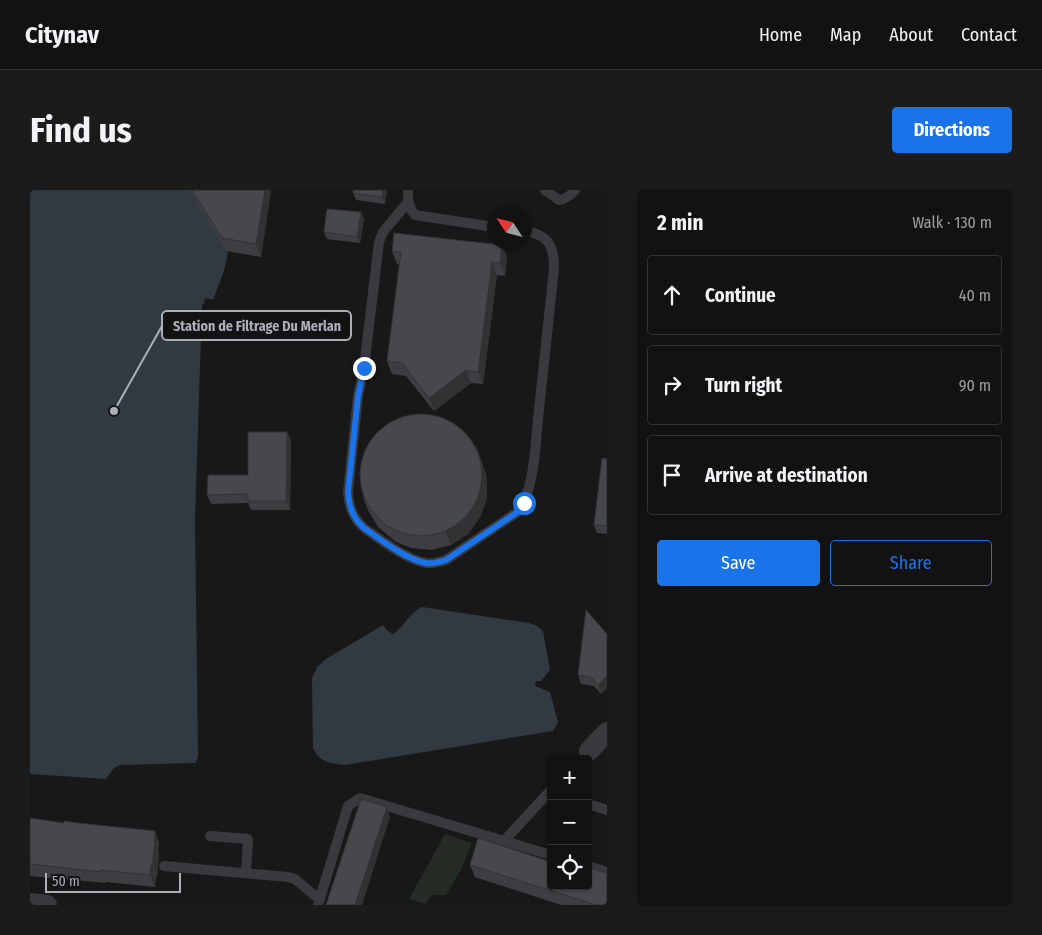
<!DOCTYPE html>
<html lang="en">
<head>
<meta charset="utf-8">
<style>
	:root { --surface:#121213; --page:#1b1b1c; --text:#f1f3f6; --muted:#9c9ea0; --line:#313233; --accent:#1a73e8 }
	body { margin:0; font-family:"Fira Sans Condensed",sans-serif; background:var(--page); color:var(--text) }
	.controls { position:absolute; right:15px; bottom:15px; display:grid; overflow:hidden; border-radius:5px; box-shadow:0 1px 4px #0004 }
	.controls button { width:45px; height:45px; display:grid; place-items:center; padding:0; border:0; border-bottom:1px solid var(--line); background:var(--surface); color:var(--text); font:25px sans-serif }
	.compass { position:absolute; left:457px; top:15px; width:45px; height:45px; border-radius:50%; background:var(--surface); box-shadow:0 1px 4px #0004; rotate:306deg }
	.scale { position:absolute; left:15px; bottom:12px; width:136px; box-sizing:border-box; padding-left:5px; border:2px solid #abafb8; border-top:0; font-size:14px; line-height:18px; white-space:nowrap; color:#abafb8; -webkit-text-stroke:4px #131314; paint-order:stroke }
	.stop { position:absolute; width:15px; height:15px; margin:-11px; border:4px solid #1a73e8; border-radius:50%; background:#fff }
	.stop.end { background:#1a73e8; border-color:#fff; box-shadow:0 1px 5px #0008 }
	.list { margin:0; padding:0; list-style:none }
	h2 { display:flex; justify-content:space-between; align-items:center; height:65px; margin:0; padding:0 20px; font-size:21px }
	h2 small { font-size:16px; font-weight:400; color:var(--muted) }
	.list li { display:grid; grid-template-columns:32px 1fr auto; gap:15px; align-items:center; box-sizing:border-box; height:80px; margin:0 10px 10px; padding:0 10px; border:1px solid var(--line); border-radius:5px }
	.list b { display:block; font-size:19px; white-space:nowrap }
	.list em { font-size:16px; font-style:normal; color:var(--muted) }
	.actions { display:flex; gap:10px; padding:15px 20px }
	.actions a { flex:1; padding:11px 0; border:1px solid var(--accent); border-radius:5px; text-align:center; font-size:18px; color:var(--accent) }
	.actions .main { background:var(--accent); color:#fff }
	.icon { flex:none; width:28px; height:28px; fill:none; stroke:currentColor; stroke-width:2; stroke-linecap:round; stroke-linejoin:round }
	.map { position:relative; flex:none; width:577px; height:715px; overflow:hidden; border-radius:5px }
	header { display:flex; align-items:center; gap:30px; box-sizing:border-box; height:70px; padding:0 25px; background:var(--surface); border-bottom:1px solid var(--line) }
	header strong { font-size:24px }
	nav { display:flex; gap:28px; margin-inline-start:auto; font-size:18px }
	.intro { display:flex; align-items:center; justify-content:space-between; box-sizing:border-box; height:120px; padding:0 30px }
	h1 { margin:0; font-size:35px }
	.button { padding:12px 22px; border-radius:5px; background:var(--accent); color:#fff; font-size:18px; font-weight:700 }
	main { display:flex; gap:30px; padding:0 30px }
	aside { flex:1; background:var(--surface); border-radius:5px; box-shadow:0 1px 4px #0004 }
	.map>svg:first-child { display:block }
	.green { fill:#242c25 }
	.water { fill:#323a41 }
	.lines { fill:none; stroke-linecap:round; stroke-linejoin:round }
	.lane { stroke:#393a3e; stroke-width:10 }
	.street { stroke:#393a3e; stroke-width:20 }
	.wall { fill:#3d3e41 }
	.shaded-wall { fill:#323235 }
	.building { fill:#47484c; stroke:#323235 }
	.route { stroke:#1a73e8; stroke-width:6 }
	.leader { fill:none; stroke:#abafb8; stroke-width:2 }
	.callout-dot { fill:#abafb8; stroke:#131314; stroke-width:2 }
	.callout { fill:#131314; stroke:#abafb8; stroke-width:2 }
	.callout-label { font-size:14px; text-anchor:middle; font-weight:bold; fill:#abafb8 }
</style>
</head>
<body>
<header>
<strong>Citynav</strong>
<nav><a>Home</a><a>Map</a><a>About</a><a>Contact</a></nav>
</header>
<div class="intro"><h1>Find us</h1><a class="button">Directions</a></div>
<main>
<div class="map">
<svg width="577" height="715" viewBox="0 0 577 715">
	<rect width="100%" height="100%" fill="#181819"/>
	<path class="green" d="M 415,644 L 442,653 L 431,680 L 416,705 L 401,705 L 396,714 L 379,709 Z"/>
	<g class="water">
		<path d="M 0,0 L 159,0 L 198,63 L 194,81 L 183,110 L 175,108 L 174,114 L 172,114 L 165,329 L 168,565 L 167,570 L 165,573 L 90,575 L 84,578 L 76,589 L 0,584 Z"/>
		<path d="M 392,417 L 499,433 L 507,436 L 513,441 L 520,480 L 511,491 L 506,491 L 505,496 L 520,502 L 528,532 L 523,541 L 315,575 C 300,573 290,573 283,558 L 282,488 L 287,477 L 296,469 L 353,435 L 358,441 L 363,444 C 374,437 380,422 392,417 Z"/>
	</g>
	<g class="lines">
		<g class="lane">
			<path d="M 378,0 C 378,10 378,17 385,25 L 464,37"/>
			<path d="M 515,0 L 529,10 C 536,9 541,5 545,0"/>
			<path d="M 378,12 L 353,42 L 349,52 L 334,178 L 328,206 L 318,302 C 319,317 323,328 334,338 C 351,350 377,370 396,373 C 403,374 410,372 416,370 L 489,321 C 506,293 505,252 509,220 C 514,172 519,125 524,78 C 524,55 518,44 494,41"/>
			<path d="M 558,614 L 577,620"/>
			<path d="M 180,646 L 218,649 L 216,682"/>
			<path d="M 474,651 L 521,600"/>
			<path d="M 134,676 L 258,687 L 265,689 L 290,710"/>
			<path d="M 558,676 L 577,682"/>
			<path d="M 288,715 L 318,616 L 330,608 L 521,665"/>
		</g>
		<g class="street">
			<path d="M 559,561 L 577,542"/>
			<path d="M 0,713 L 17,715"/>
		</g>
	</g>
	<g class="wall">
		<path d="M 159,0 L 241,0 L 231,67 L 196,61 Z"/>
		<path d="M 357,0 L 355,14 L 326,10 L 323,3 Z"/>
		<path d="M 334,29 L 330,53 L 297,49 L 294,42 Z"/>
		<path d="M 472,55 L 477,68 L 475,86 L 467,85 L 453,194 L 441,193 L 404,221 L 376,186 L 362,184 L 357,171 L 369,74 L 367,74 L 362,61 Z"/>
		<path d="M 257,242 L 261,251 L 260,320 L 221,320 L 218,313 L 181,314 L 177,305 L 218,285 Z"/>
		<path d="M 577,269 L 577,344 L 567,343 L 564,335 Z"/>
		<path d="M 457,287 L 457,308 L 450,327 L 438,344 L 421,355 L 401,360 L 381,358 L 366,352 L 348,337 L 338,320 L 333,307 Z"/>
		<path d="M 577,444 L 577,498 L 571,504 L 564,496 L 551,494 L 548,485 Z"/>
		<path d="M 0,628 L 34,633 L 125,641 L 129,653 L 128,662 L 129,664 L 127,687 L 126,687 L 125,697 L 76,692 L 76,693 L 0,686 Z"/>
		<path d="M 440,675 L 521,696 L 577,715 L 531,715 L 445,687 Z"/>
	</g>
	<g class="shaded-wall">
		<path d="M 235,0 L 241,0 L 231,67 L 226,54 Z"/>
		<path d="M 353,0 L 357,0 L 355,14 L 352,7 Z"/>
		<path d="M 331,22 L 334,29 L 330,53 L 327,47 Z"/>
		<path d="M 472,55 L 477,68 L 475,86 L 470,73 Z"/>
		<path d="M 462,72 L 467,85 L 453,194 L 448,182 Z"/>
		<path d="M 436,180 L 441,193 L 404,221 L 399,208 Z"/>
		<path d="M 257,242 L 261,251 L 260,320 L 256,311 Z"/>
		<path d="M 446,255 L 457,287 L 457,308 L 450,327 L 438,344 L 421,355 L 416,342 Z"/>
		<path d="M 577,486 L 577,498 L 571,504 L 568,495 Z"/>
		<path d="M 357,617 L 360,627 L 332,715 L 325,715 Z"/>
		<path d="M 125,641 L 129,653 L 128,662 L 129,664 L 127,687 L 122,675 Z"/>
		<path d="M 121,675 L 126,687 L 125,697 L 120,685 Z"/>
	</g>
	<g class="building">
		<path d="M 162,0 L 235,0 L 226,54 L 192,48 Z"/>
		<path d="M 323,0 L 353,0 L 352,7 L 323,3 Z"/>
		<path d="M 297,19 L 331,22 L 327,47 L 294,42 Z"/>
		<path d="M 364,43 L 472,55 L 470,73 L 462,72 L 448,182 L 436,180 L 399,208 L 372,173 L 357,171 L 371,62 L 362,61 Z"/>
		<circle cx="391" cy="285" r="61"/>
		<path d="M 218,242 L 257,242 L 256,311 L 218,311 L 218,304 L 177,305 L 178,285 L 218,285 Z"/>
		<path d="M 572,268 L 577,269 L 577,336 L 564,335 Z"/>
		<path d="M 556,420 L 577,444 L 577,486 L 568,495 L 561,487 L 548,485 Z"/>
		<path d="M 331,609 L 357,617 L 325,715 L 296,715 Z"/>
		<path d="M 0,628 L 34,633 L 34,631 L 48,633 L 125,641 L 124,652 L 125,653 L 122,675 L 121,675 L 120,685 L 71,680 L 71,682 L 0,674 Z"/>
		<path d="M 448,648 L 521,672 L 521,696 L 558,696 L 558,677 L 577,683 L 577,715 L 566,715 L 440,675 Z"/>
	</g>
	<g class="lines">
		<path class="route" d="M 334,178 L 328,206 L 318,302 C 319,317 323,328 334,338 C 351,350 377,370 396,373 C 403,374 410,372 416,370 L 489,321 L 494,313"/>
	</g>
	<path class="leader" d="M84 221L132 136"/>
	<circle class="callout-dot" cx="84" cy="221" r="5"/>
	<rect class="callout" x="132" y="121" width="189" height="29" rx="5"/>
	<g class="callout-label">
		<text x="227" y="141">Station de Filtrage Du Merlan</text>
	</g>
</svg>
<div class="controls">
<button>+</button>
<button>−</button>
<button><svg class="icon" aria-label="locate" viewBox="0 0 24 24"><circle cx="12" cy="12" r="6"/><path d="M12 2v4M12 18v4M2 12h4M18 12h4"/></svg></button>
</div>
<svg class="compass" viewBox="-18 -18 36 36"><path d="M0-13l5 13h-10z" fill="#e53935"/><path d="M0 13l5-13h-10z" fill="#9c9ea0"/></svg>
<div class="scale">50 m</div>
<div class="stop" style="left:494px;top:313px"></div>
<div class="stop end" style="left:334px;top:178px"></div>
</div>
<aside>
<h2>2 min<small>Walk · 130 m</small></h2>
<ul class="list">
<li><svg class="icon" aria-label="ahead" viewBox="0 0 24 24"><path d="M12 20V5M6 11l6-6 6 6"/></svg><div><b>Continue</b></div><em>40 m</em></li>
<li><svg class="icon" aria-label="right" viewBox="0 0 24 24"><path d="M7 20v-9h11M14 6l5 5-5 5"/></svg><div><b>Turn right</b></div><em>90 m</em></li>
<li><svg class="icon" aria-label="arrive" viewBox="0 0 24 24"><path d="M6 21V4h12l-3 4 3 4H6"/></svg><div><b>Arrive at destination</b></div></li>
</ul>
<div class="actions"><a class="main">Save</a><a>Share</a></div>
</aside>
</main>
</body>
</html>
